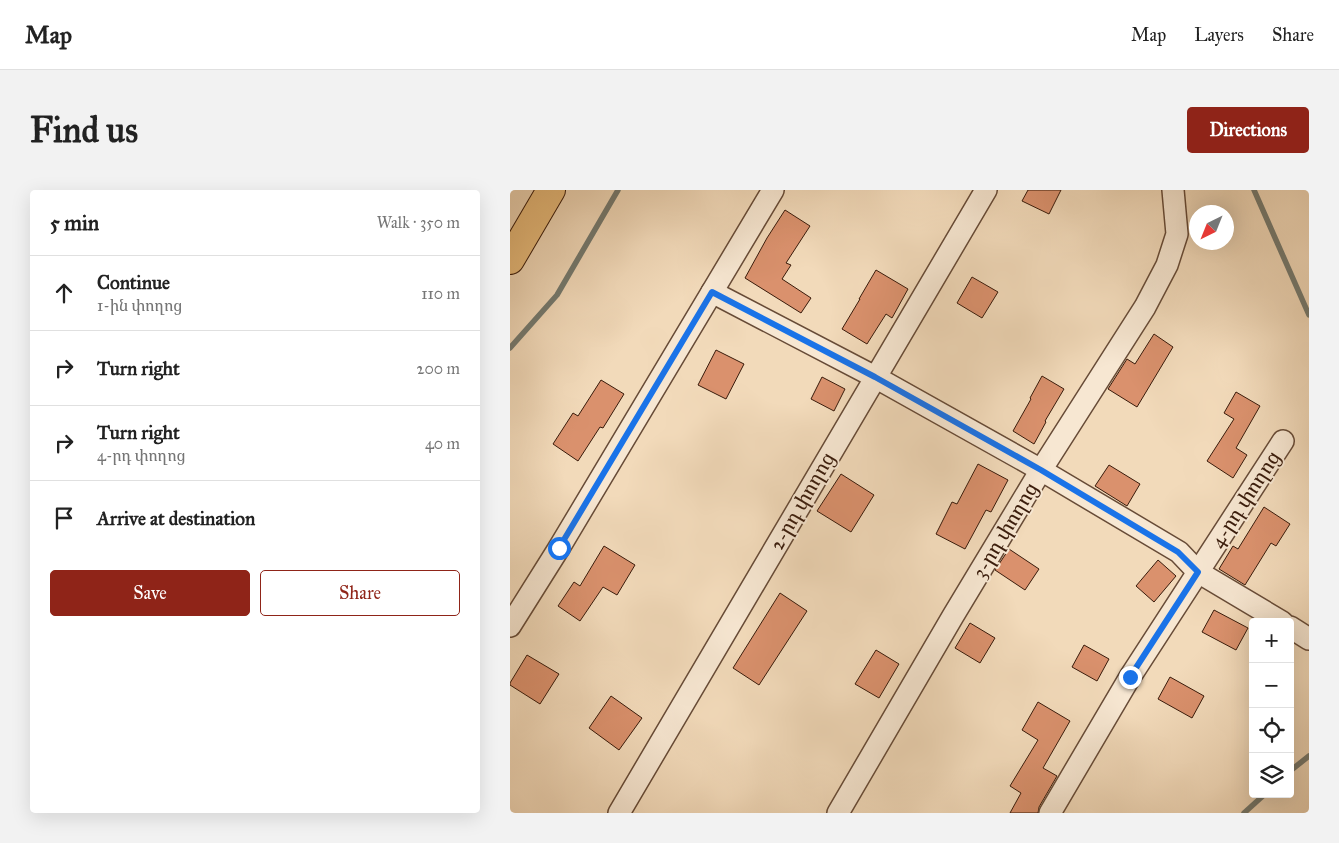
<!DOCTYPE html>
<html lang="en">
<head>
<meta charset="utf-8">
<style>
	:root { --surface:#fff; --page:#f2f2f2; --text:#222; --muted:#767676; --line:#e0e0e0; --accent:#8f2418 }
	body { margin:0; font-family:"IM FELL Great Primer","Noto Serif Armenian",serif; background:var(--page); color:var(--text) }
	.controls { position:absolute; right:15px; bottom:15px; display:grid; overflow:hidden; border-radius:5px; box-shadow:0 5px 20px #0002 }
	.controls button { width:45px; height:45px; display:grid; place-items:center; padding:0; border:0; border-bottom:1px solid var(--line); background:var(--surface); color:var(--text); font:25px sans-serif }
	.compass { position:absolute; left:679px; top:15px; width:45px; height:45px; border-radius:50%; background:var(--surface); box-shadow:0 5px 20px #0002; rotate:223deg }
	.stop { position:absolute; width:15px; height:15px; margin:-11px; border:4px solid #1a73e8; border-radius:50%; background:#fff }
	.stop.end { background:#1a73e8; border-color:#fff; box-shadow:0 1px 5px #0008 }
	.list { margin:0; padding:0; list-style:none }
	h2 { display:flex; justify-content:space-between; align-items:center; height:65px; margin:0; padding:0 20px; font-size:21px }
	h2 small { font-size:16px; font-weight:400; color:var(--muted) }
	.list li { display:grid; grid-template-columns:32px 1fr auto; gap:15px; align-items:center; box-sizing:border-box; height:75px; padding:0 20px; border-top:1px solid var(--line) }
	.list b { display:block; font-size:19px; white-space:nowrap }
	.list p { margin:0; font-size:16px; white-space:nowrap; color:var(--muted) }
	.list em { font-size:16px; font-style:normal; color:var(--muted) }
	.actions { display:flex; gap:10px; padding:15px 20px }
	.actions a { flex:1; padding:11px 0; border:1px solid var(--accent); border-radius:5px; text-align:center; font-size:18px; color:var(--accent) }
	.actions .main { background:var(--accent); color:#fff }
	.icon { flex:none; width:28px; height:28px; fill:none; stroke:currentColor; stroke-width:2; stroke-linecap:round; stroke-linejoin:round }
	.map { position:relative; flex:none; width:799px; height:623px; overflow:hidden; border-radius:5px }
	header { display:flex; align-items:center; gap:30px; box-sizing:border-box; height:70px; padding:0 25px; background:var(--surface); border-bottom:1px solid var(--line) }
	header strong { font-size:24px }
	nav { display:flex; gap:28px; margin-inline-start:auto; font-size:18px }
	.intro { display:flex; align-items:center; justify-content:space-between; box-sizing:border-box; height:120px; padding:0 30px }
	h1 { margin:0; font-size:35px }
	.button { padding:12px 22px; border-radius:5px; background:var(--accent); color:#fff; font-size:18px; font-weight:700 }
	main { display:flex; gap:30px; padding:0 30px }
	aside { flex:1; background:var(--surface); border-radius:5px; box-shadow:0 5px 20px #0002 }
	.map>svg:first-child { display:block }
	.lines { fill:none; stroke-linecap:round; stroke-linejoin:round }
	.stream { stroke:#747a70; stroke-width:5.5 }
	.building { fill:#da916d; stroke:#391b0b }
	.street-casing { stroke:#674b37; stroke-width:24 }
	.highway-casing { stroke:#391b0b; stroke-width:30 }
	.street { stroke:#f7e7d2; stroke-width:21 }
	.highway { stroke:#e9bd7d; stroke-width:28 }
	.route { stroke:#1a73e8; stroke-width:6 }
	.labels { text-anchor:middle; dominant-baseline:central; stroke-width:4; stroke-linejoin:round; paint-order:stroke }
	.street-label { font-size:20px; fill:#391b0b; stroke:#f7e7d2 }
</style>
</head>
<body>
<header>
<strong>Map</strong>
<nav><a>Map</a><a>Layers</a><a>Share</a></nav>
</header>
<div class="intro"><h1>Find us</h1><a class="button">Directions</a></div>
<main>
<aside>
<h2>5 min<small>Walk · 350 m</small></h2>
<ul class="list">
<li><svg class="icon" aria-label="ahead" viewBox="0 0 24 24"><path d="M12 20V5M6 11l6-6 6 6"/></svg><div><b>Continue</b><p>1-ին փողոց</p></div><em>110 m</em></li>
<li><svg class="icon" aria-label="right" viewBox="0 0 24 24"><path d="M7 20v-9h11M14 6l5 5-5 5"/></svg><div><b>Turn right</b></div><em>200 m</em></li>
<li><svg class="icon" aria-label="right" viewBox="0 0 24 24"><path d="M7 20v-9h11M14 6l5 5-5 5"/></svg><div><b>Turn right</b><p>4-րդ փողոց</p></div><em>40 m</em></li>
<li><svg class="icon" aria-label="arrive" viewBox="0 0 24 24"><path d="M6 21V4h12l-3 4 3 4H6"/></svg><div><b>Arrive at destination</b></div></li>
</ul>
<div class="actions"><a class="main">Save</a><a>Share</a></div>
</aside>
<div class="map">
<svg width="799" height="623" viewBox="0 0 799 623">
	<rect width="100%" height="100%" fill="#f2daba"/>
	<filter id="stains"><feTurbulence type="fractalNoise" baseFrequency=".004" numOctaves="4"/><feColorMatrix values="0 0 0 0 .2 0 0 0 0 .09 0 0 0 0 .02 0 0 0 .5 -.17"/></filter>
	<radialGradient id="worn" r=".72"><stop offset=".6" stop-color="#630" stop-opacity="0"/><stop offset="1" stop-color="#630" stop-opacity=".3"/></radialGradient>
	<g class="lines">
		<g class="stream">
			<path d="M 744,0 L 799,125"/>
			<path d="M 0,158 L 47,105 L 108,0"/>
			<path d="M 780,581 L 799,566"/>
			<path d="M 734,623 L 755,604"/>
		</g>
	</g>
	<g class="building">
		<path d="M 518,0 L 551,0 L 539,24 L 512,11 Z"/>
		<path d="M 275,20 L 300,36 L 276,73 L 281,75 L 272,89 L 301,108 L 291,123 L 235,88 L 257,48 Z"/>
		<path d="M 366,80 L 398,99 L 382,128 L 376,124 L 357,154 L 332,139 L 350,109 L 349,109 Z"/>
		<path d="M 462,87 L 488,102 L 472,128 L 447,113 Z"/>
		<path d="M 644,144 L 663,157 L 627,217 L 598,199 L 617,169 L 625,174 Z"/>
		<path d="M 206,160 L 234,174 L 216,209 L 188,195 Z"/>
		<path d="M 532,186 L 554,199 L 535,231 L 536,232 L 524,254 L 503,241 L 521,209 L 520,208 Z"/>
		<path d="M 312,187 L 335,199 L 324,221 L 301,209 Z"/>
		<path d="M 91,190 L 114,204 L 93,238 L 90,237 L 68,271 L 43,254 L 63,223 L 68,226 Z"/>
		<path d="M 726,202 L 750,216 L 726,258 L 737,265 L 723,288 L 697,271 L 724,229 L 714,223 Z"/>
		<path d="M 468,274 L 498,290 L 481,322 L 476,320 L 455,359 L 426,344 L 442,312 L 447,314 Z"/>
		<path d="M 599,275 L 630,294 L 617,316 L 585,296 Z"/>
		<path d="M 331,284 L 364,305 L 341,342 L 307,321 Z"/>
		<path d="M 754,317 L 780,334 L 766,356 L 761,353 L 735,395 L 709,379 L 723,356 L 728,359 Z"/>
		<path d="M 94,356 L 125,375 L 107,405 L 93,397 L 70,431 L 48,416 L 64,392 L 70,396 Z"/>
		<path d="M 499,359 L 529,379 L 515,400 L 485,380 Z"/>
		<path d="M 648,370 L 666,386 L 644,412 L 626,396 Z"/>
		<path d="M 270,403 L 297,421 L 249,495 L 223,478 Z"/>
		<path d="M 704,420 L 738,438 L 726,460 L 692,442 Z"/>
		<path d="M 460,433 L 485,448 L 470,473 L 445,458 Z"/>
		<path d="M 574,455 L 599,469 L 587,491 L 562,477 Z"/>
		<path d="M 366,460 L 389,474 L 369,508 L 345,494 Z"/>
		<path d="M 17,465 L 49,484 L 30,514 L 0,495 L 0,493 Z"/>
		<path d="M 660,487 L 694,506 L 682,528 L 648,509 Z"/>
		<path d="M 101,506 L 132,528 L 109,560 L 79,538 Z"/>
		<path d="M 528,512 L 560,531 L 533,578 L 547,586 L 529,617 L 528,623 L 500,623 L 511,603 L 500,596 L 528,550 L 512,540 Z"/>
	</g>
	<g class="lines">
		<defs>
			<g id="street">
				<path d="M 202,102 L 365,187 L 531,280 L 669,362 L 688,382 L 772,432"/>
				<path d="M 0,436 L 49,358 L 263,0"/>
				<path d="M 780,437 L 799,449"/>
				<path d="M 109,623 L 476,0"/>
				<path d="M 328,623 L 443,426 L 531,280 L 635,117 L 657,75 L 667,44 L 663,0"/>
				<path d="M 540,623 L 620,487 L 773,251"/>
			</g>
			<path id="highway" d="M 0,70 L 41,0"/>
		</defs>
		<use href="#street" class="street-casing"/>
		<use href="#highway" class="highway-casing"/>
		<use href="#street" class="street"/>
		<use href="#highway" class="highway"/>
	</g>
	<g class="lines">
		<path class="route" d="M 49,358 L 202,102 L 365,187 L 531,280 L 668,362 L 688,382 L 620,487"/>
	</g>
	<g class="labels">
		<g class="street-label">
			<text transform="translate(735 309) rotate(-57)">4-րդ փողոց</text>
			<text transform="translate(292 311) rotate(-60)">2-րդ փողոց</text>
			<text transform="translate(495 340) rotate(-59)">3-րդ փողոց</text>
		</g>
	</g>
	<rect width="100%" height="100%" filter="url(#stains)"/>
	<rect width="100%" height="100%" fill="url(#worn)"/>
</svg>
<div class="controls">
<button>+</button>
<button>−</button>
<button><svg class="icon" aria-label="locate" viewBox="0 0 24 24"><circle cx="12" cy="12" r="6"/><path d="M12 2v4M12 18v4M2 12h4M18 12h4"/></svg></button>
<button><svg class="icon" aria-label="layers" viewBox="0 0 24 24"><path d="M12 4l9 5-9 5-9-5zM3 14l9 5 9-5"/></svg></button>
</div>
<svg class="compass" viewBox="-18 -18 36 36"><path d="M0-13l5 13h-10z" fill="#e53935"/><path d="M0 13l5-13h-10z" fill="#767676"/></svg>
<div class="stop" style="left:49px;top:358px"></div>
<div class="stop end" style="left:620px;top:487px"></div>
</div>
</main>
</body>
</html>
